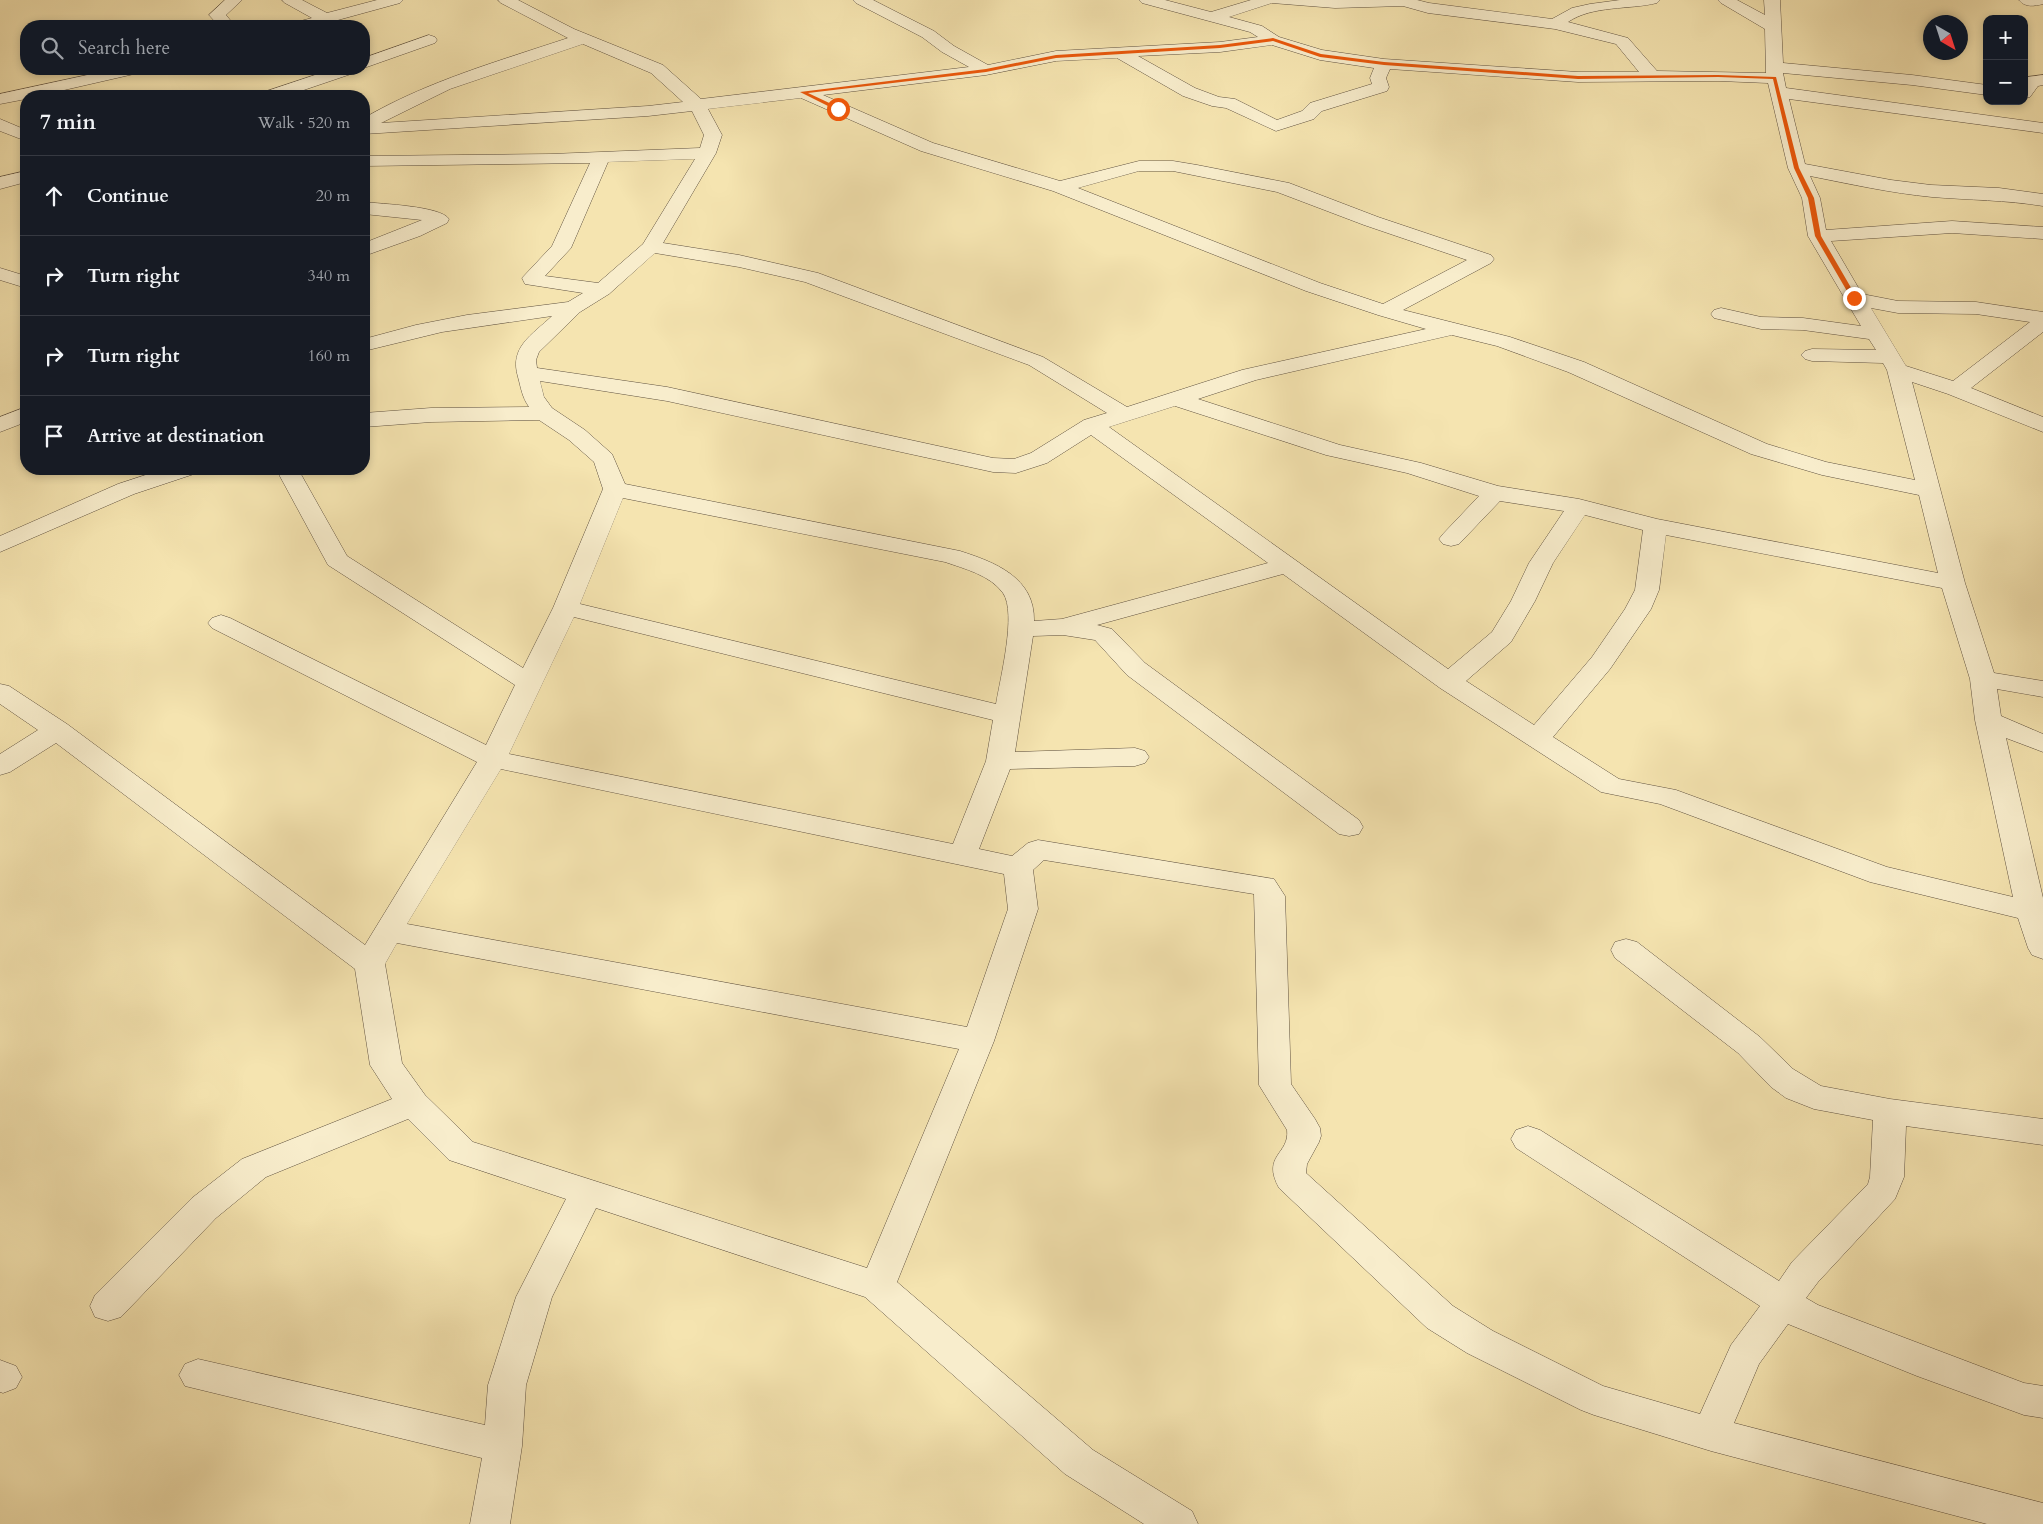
<!DOCTYPE html>
<html lang="en">
<head>
<meta charset="utf-8">
<style>
	:root { --surface:#171b24; --page:#20242c; --text:#f1f3f6; --muted:#9ea1a6; --line:#363941 }
	body { margin:0; font-family:Cardo,serif; background:var(--page); color:var(--text) }
	.controls { position:absolute; right:15px; top:15px; display:grid; overflow:hidden; border-radius:10px; box-shadow:0 2px 8px #0003 }
	.controls button { width:45px; height:45px; display:grid; place-items:center; padding:0; border:0; border-bottom:1px solid var(--line); background:var(--surface); color:var(--text); font:25px sans-serif }
	.compass { position:absolute; left:1923px; top:15px; width:45px; height:45px; border-radius:50%; background:var(--surface); box-shadow:0 2px 8px #0003; rotate:141deg }
	.stop { position:absolute; width:15px; height:15px; margin:-11px; border:4px solid #ea580c; border-radius:50%; background:#fff }
	.stop.end { background:#ea580c; border-color:#fff; box-shadow:0 1px 5px #0008 }
	.list { margin:0; padding:0; list-style:none }
	h2 { display:flex; justify-content:space-between; align-items:center; height:65px; margin:0; padding:0 20px; font-size:21px }
	h2 small { font-size:16px; font-weight:400; color:var(--muted) }
	.list li { display:grid; grid-template-columns:32px 1fr auto; gap:15px; align-items:center; box-sizing:border-box; height:80px; padding:0 20px; border-top:1px solid var(--line) }
	.list b { display:block; font-size:19px; white-space:nowrap }
	.list em { font-size:16px; font-style:normal; color:var(--muted) }
	.icon { flex:none; width:28px; height:28px; fill:none; stroke:currentColor; stroke-width:2; stroke-linecap:round; stroke-linejoin:round }
	.map { position:relative; flex:none; width:2043px; height:1524px; overflow:hidden }
	.search { position:absolute; background:var(--surface); box-shadow:0 2px 8px #0003; left:20px; top:20px; width:350px; height:55px; display:flex; align-items:center; gap:12px; box-sizing:border-box; padding:0 18px; border-radius:20px; color:var(--muted); font-size:19px }
	.panel { position:absolute; background:var(--surface); box-shadow:0 2px 8px #0003; left:20px; top:90px; width:350px; height:385px; border-radius:20px }
	.map>svg:first-child { display:block }
	.lines { fill:none; stroke-linecap:round; stroke-linejoin:round }
	.minor-casing { stroke:#605240; stroke-width:1 }
	.minor { fill:#f8edcc; fill-rule:evenodd }
	.route { fill:#ea580c }
</style>
</head>
<body>
<div class="map">
<svg width="2043" height="1524" viewBox="0 0 2043 1524">
	<rect width="100%" height="100%" fill="#f5e4b0"/>
	<filter id="stains"><feTurbulence type="fractalNoise" baseFrequency=".004" numOctaves="4"/><feColorMatrix values="0 0 0 0 .2 0 0 0 0 .09 0 0 0 0 .02 0 0 0 .5 -.17"/></filter>
	<radialGradient id="worn" r=".72"><stop offset=".6" stop-color="#630" stop-opacity="0"/><stop offset="1" stop-color="#630" stop-opacity=".3"/></radialGradient>
	<g class="lines">
		<defs>
			<g id="minor">
				<path d="M 225,0 L 242,0 L 226,15 L 235,26 L 219,26 L 209,15 Z"/>
				<path d="M 282,0 L 302,0 L 327,13 L 377,0 L 403,0 L 400,3 L 316,26 L 291,26 L 293,23 L 312,18 L 285,3 Z"/>
				<path d="M 498,0 L 518,0 L 574,29 L 663,65 L 701,99 L 969,67 L 942,52 L 922,37 L 856,3 L 853,0 L 873,0 L 934,31 L 954,46 L 988,65 L 1056,51 L 1220,42 L 1258,37 L 1250,32 L 1142,3 L 1139,0 L 1165,0 L 1211,12 L 1251,0 L 1417,0 L 1429,3 L 1552,19 L 1572,8 L 1590,4 L 1620,0 L 1660,0 L 1657,3 C 1629,10 1593,5 1568,22 L 1628,38 L 1657,71 L 1766,73 L 1765,29 L 1721,3 L 1718,0 L 1737,0 L 1765,15 L 1764,0 L 1780,0 L 1783,63 L 1912,75 L 1987,85 L 1987,95 L 1912,85 L 1783,73 L 1786,88 L 2043,123 L 2043,133 L 1789,99 L 1805,164 L 1891,180 L 1931,185 L 1999,188 L 2043,194 L 2043,206 C 2006,200 1969,200 1932,197 C 1891,193 1850,184 1810,176 L 1820,198 L 1826,230 L 1952,221 L 2043,227 L 2043,239 L 1952,233 L 1831,241 L 1862,294 L 1898,301 L 1976,302 L 2043,312 L 2043,332 L 1971,388 L 2043,417 L 2043,432 L 1948,394 L 1912,382 L 1965,583 L 1994,673 L 2043,681 L 2043,697 L 1997,689 L 2001,716 L 2043,734 L 2043,752 L 2006,738 L 2043,898 L 2043,959 L 2032,955 L 2028,948 L 2018,918 L 1870,882 L 1660,804 L 1601,792 L 1440,688 L 1283,574 L 1097,625 L 1112,629 L 1145,663 L 1359,820 L 1363,827 L 1359,834 L 1349,836 L 1339,834 L 1127,675 L 1095,640 L 1063,635 L 1033,636 L 1015,752 L 1135,748 L 1145,751 L 1149,757 L 1145,763 L 1135,766 L 1010,769 L 979,849 L 1012,856 L 1028,843 L 1038,840 L 1274,879 L 1285,896 L 1291,1084 L 1315,1119 L 1320,1128 L 1321,1136 L 1319,1142 L 1307,1164 L 1306,1173 L 1453,1306 L 1493,1331 L 1603,1386 L 1700,1414 L 1731,1345 L 1760,1306 L 1516,1148 L 1511,1139 L 1516,1130 L 1528,1126 L 1540,1130 L 1779,1281 L 1792,1262 L 1868,1184 L 1870,1177 L 1873,1120 L 1814,1109 L 1786,1098 L 1771,1087 L 1738,1053 L 1615,958 L 1611,950 L 1615,942 L 1626,939 L 1637,942 L 1760,1037 L 1793,1069 L 1821,1086 L 1890,1099 L 2043,1119 L 2043,1145 L 1906,1126 L 1904,1177 L 1895,1199 L 1818,1282 L 1806,1298 L 1818,1305 L 2024,1383 L 2043,1386 L 2043,1418 L 2024,1415 L 1917,1376 L 1788,1324 L 1759,1364 L 1734,1423 L 2043,1503 L 2043,1524 L 1987,1524 L 1711,1451 L 1594,1415 L 1581,1410 L 1467,1353 L 1427,1328 L 1279,1188 C 1261,1155 1290,1154 1287,1130 L 1259,1085 L 1254,894 L 1044,860 L 1033,870 L 1038,909 L 994,1041 L 897,1282 L 1093,1450 L 1192,1511 L 1198,1524 L 1144,1524 L 1065,1474 L 865,1297 L 596,1208 L 552,1297 L 526,1385 L 522,1446 L 510,1524 L 470,1524 L 482,1458 L 185,1386 L 179,1375 L 185,1364 L 198,1359 L 485,1425 L 488,1385 L 516,1297 L 566,1199 L 449,1160 L 408,1119 L 266,1177 L 216,1218 L 121,1317 L 108,1321 L 95,1317 L 90,1306 L 95,1295 L 192,1198 L 242,1159 L 392,1099 L 370,1065 L 355,969 L 56,743 L 10,772 L 0,775 L 0,754 L 38,730 L 0,704 L 0,684 L 9,686 L 67,724 L 365,945 L 477,762 L 212,628 L 208,623 L 212,618 L 221,615 L 230,618 L 486,745 L 515,685 L 328,565 L 276,469 L 298,469 L 347,556 L 523,668 L 553,608 L 603,489 L 594,462 L 569,440 L 539,420 L 431,422 L 364,427 L 364,413 L 431,408 L 529,407 C 522,397 521,388 518,377 C 509,347 532,335 552,316 L 442,332 L 364,351 L 364,339 L 416,325 L 467,315 L 568,302 L 583,293 L 525,284 L 522,278 L 552,246 L 590,163 L 364,166 L 364,156 L 551,154 L 700,148 L 704,135 L 692,111 L 648,116 L 364,134 L 364,118 C 428,81 499,61 568,38 L 501,3 ZM 1272,3 L 1335,8 L 1403,6 L 1428,13 L 1555,29 L 1616,44 L 1639,72 L 1578,72 L 1384,59 L 1322,50 L 1279,37 L 1262,26 L 1229,17 ZM 583,44 L 651,73 L 683,102 L 648,106 L 381,123 L 450,89 ZM 1272,45 L 1320,60 L 1374,68 L 1370,78 L 1372,84 L 1310,103 L 1302,111 L 1277,120 L 1235,99 L 1219,97 L 1195,88 L 1138,56 L 1220,52 ZM 1117,58 L 1183,96 L 1212,106 L 1226,108 L 1276,131 L 1314,119 L 1322,111 L 1387,91 L 1389,87 L 1386,78 L 1390,69 L 1578,82 L 1719,81 L 1768,83 L 1788,168 L 1802,198 L 1808,236 L 1861,326 L 1803,318 L 1761,317 L 1721,308 L 1714,310 L 1711,314 L 1714,318 L 1761,329 L 1803,330 L 1869,339 L 1876,350 L 1812,349 L 1805,351 L 1801,355 L 1805,359 L 1812,361 L 1883,363 L 1887,370 L 1915,480 L 1826,462 L 1767,444 L 1584,362 L 1510,337 L 1403,310 L 1491,263 L 1494,259 L 1491,255 L 1378,217 L 1289,183 L 1197,165 L 1173,161 L 1139,161 L 1060,181 L 933,143 L 823,95 L 986,75 L 1056,61 ZM 801,98 L 921,151 L 1053,191 L 1306,291 L 1378,315 L 1426,329 L 1242,370 L 1127,407 L 1043,357 L 818,273 L 739,255 L 663,243 L 716,153 L 722,135 L 708,109 ZM 695,159 L 643,244 L 598,283 L 545,276 L 571,248 L 608,162 ZM 1139,171 L 1173,171 L 1277,192 L 1364,225 L 1467,260 L 1383,304 L 1320,283 L 1078,188 ZM 655,253 L 739,267 L 805,282 L 1029,365 L 1107,413 L 1084,420 L 1031,453 L 1014,459 L 993,458 L 667,387 L 537,368 L 536,360 L 539,352 L 580,312 L 609,294 ZM 1871,308 L 1898,313 L 1976,314 L 2030,322 L 1953,381 L 1906,366 ZM 1452,335 L 1497,346 L 1568,372 L 1751,454 L 1822,475 L 1919,495 L 1938,573 L 1657,519 L 1579,499 L 1498,486 L 1421,463 L 1340,445 L 1198,399 L 1256,380 ZM 540,381 L 667,401 L 993,472 L 1016,473 L 1047,463 L 1091,435 L 1268,563 L 1062,619 L 1034,621 C 1035,577 994,562 960,551 L 625,484 L 612,454 L 585,430 L 552,408 L 544,397 ZM 1175,406 L 1326,455 L 1407,473 L 1479,496 L 1443,534 L 1439,539 L 1443,544 L 1451,546 L 1459,544 L 1500,501 L 1564,511 L 1529,563 L 1511,601 L 1492,632 L 1448,669 L 1109,427 ZM 623,498 L 945,562 C 965,569 990,575 1003,593 C 1017,613 1000,679 996,704 L 580,604 ZM 1585,515 L 1643,530 L 1635,590 L 1625,609 L 1592,657 L 1534,725 L 1466,681 L 1511,642 L 1535,601 L 1553,563 ZM 1666,535 L 1942,588 L 1970,679 L 1975,720 L 2013,897 L 1887,867 L 1676,790 L 1619,779 L 1553,737 L 1610,669 L 1651,609 L 1659,590 ZM 574,617 L 993,720 L 986,761 L 953,844 L 509,754 ZM 501,769 L 1004,874 L 1008,909 L 967,1027 L 407,924 ZM 397,943 L 959,1049 L 867,1268 L 473,1142 L 425,1095 L 402,1063 L 385,964 Z"/>
				<path d="M 2019,0 L 2043,0 L 2043,4 C 2035,6 2025,8 2019,0 Z"/>
				<path d="M 429,35 L 435,37 L 437,40 L 435,43 L 364,68 L 364,58 Z"/>
				<path d="M 115,69 L 142,69 L 140,73 L 134,74 L 38,96 L 26,96 L 26,99 L 0,104 L 0,94 Z"/>
				<path d="M 333,69 L 356,69 L 354,73 L 286,96 L 261,96 L 264,92 Z"/>
				<path d="M 2043,75 L 2043,85 L 2038,86 L 2030,97 L 2024,98 L 2024,81 L 2027,77 Z"/>
				<path d="M 0,119 L 26,130 L 26,141 L 0,131 Z"/>
				<path d="M 26,171 L 26,182 L 0,189 L 0,177 Z"/>
				<path d="M 364,202 C 381,204 441,206 449,219 L 447,223 L 420,236 L 364,256 L 364,243 L 422,220 L 364,214 Z"/>
				<path d="M 0,268 L 26,276 L 26,288 L 0,280 Z"/>
				<path d="M 26,407 L 26,422 L 0,432 L 0,417 Z"/>
				<path d="M 164,469 L 197,469 L 194,474 L 134,494 L 0,552 L 0,536 L 118,484 Z"/>
				<path d="M 0,1360 L 16,1366 L 22,1377 L 16,1388 L 3,1393 L 0,1392 Z"/>
			</g>
		</defs>
		<use href="#minor" class="minor-casing"/>
		<use href="#minor" class="minor"/>
	</g>
	<path class="route" d="M 1273,38 L 1321,54 L 1384,62 L 1578,76 L 1718,75 L 1776,77 L 1799,168 L 1814,198 L 1821,236 L 1857,298 L 1854,300 L 1851,298 L 1815,236 L 1808,198 L 1794,168 L 1773,79 L 1718,77 L 1578,79 L 1384,65 L 1320,57 L 1273,41 L 1220,48 L 1056,58 L 986,72 L 808,93 L 840,108 L 838,111 L 800,92 L 986,69 L 1056,55 L 1220,45 Z"/>
	<rect width="100%" height="100%" filter="url(#stains)"/>
	<rect width="100%" height="100%" fill="url(#worn)"/>
</svg>
<div class="controls">
<button>+</button>
<button>−</button>
</div>
<svg class="compass" viewBox="-18 -18 36 36"><path d="M0-13l5 13h-10z" fill="#e53935"/><path d="M0 13l5-13h-10z" fill="#9ea1a6"/></svg>
<div class="stop" style="left:838px;top:109px"></div>
<div class="stop end" style="left:1854px;top:298px"></div>
<div class="search"><svg class="icon" aria-label="search" viewBox="0 0 24 24"><circle cx="10" cy="10" r="6"/><path d="M15 15l6 6"/></svg>Search here</div>
<section class="panel">
<h2>7 min<small>Walk · 520 m</small></h2>
<ul class="list">
<li><svg class="icon" aria-label="ahead" viewBox="0 0 24 24"><path d="M12 20V5M6 11l6-6 6 6"/></svg><div><b>Continue</b></div><em>20 m</em></li>
<li><svg class="icon" aria-label="right" viewBox="0 0 24 24"><path d="M7 20v-9h11M14 6l5 5-5 5"/></svg><div><b>Turn right</b></div><em>340 m</em></li>
<li><svg class="icon" aria-label="right" viewBox="0 0 24 24"><path d="M7 20v-9h11M14 6l5 5-5 5"/></svg><div><b>Turn right</b></div><em>160 m</em></li>
<li><svg class="icon" aria-label="arrive" viewBox="0 0 24 24"><path d="M6 21V4h12l-3 4 3 4H6"/></svg><div><b>Arrive at destination</b></div></li>
</ul>
</section>
</div>
</body>
</html>
